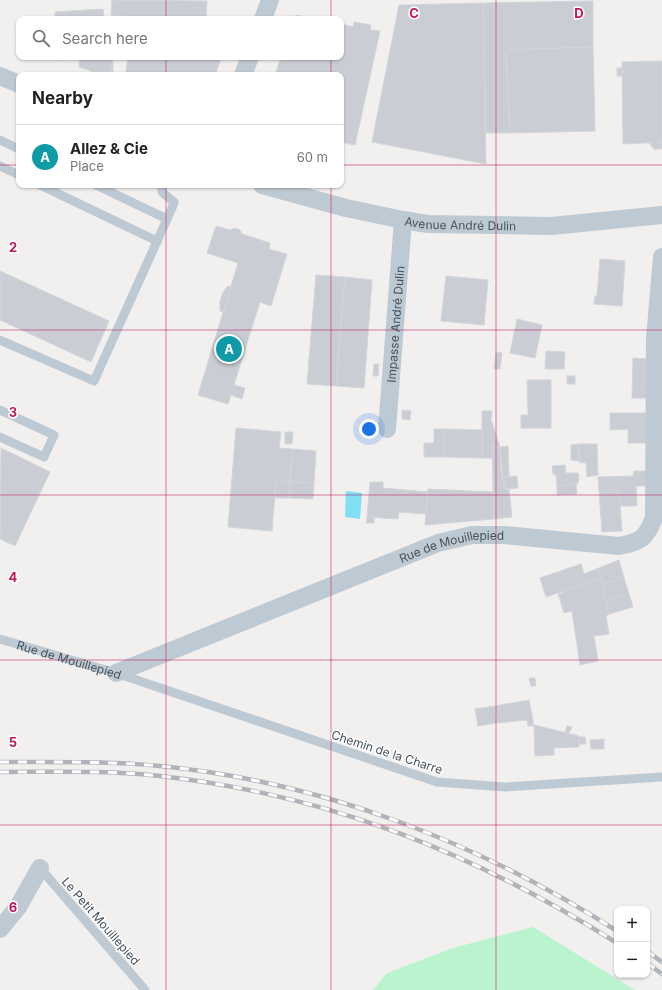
<!DOCTYPE html>
<html lang="en">
<head>
<meta charset="utf-8">
<style>
	:root { --surface:#fff; --page:#f2f2f2; --text:#222; --muted:#767676; --line:#e0e0e0; --accent:#0673f5 }
	body { margin:0; font-family:Inter,sans-serif; background:var(--page); color:var(--text) }
	.controls { position:absolute; right:12px; bottom:12px; display:grid; overflow:hidden; border-radius:8px; box-shadow:0 1px 3px #0004 }
	.controls button { width:36px; height:36px; display:grid; place-items:center; padding:0; border:0; border-bottom:1px solid var(--line); background:var(--surface); color:var(--text); font:20px sans-serif }
	.you { position:absolute; left:369px; top:429px; width:14px; height:14px; margin:-10px; border:3px solid #fff; border-radius:50%; background:#1a73e8; box-shadow:0 0 0 6px #1a73e833 }
	.badge { display:grid; place-items:center; width:26px; height:26px; border-radius:50%; background:var(--accent); color:#fff; font-size:13px; font-weight:700 }
	.pin { position:absolute; translate:-50% -50%; border:2px solid #fff; box-shadow:0 1px 4px #0006 }
	.list { margin:0; padding:0; list-style:none }
	h2 { display:flex; justify-content:space-between; align-items:center; height:52px; margin:0; padding:0 16px; font-size:17px }
	h2 small { font-size:13px; font-weight:400; color:var(--muted) }
	.list li { display:grid; grid-template-columns:26px 1fr auto; gap:12px; align-items:center; box-sizing:border-box; height:64px; padding:0 16px; border-top:1px solid var(--line) }
	.list b { display:block; font-size:15px; white-space:nowrap }
	.list p { margin:0; font-size:13px; white-space:nowrap; color:var(--muted) }
	.list em { font-size:13px; font-style:normal; color:var(--muted) }
	.icon { flex:none; width:22px; height:22px; fill:none; stroke:currentColor; stroke-width:2; stroke-linecap:round; stroke-linejoin:round }
	.map { position:relative; flex:none; width:662px; height:990px; overflow:hidden }
	.search { position:absolute; background:var(--surface); box-shadow:0 1px 3px #0004; left:16px; top:16px; width:328px; height:44px; display:flex; align-items:center; gap:10px; box-sizing:border-box; padding:0 14px; border-radius:8px; color:var(--muted); font-size:15px }
	.panel { position:absolute; background:var(--surface); box-shadow:0 1px 3px #0004; left:16px; top:72px; width:328px; height:116px; border-radius:8px }
	.map>svg:first-child { display:block }
	.green { fill:#b9f4ce }
	.water { fill:#81dff5 }
	.building { fill:#caced4; stroke:#d2d5db }
	.lines { fill:none; stroke-linecap:round; stroke-linejoin:round }
	.lane { stroke:#becad3; stroke-width:9 }
	.street { stroke:#becad3; stroke-width:18 }
	.rail-casing { stroke:#b0b4ba; stroke-width:4.5 }
	.rail { stroke:#fff; stroke-width:3; stroke-dasharray:9; stroke-linecap:butt }
	.grid { fill:none; stroke:#c2185b; stroke-width:1; stroke-opacity:0.55 }
	.labels { text-anchor:middle; dominant-baseline:central; stroke-width:3; stroke-linejoin:round; paint-order:stroke }
	.street-label { font-size:12px; fill:#45535f; stroke:#fff }
	.grid-label { font-size:13px; text-anchor:middle; font-weight:bold; fill:#c2185b; stroke:#fff; stroke-width:3; stroke-linejoin:round; paint-order:stroke }
</style>
</head>
<body>
<div class="map">
<svg width="662" height="990" viewBox="0 0 662 990">
	<rect width="100%" height="100%" fill="#f2efef"/>
	<path class="green" d="M 533,927 L 635,990 L 373,990 L 387,973 L 453,948 Z"/>
	<path class="water" d="M 346,491 L 362,493 L 360,519 L 345,517 Z"/>
	<g class="building">
		<path d="M 112,0 L 207,1 L 206,19 L 162,19 L 111,15 Z"/>
		<path d="M 593,1 L 593,47 L 506,50 L 510,133 L 486,133 L 483,3 Z"/>
		<path d="M 483,3 L 486,164 L 372,142 L 399,5 Z"/>
		<path d="M 103,9 L 104,19 L 55,19 L 55,12 Z"/>
		<path d="M 296,15 L 314,19 L 294,19 Z"/>
		<path d="M 354,22 L 371,25 L 370,30 L 380,31 L 355,145 L 341,142 L 341,75 L 275,75 L 281,57 L 341,57 L 341,24 L 353,27 Z"/>
		<path d="M 593,47 L 595,131 L 510,133 L 506,50 Z"/>
		<path d="M 58,57 L 110,57 L 112,71 L 94,72 L 79,67 L 79,59 L 58,60 Z"/>
		<path d="M 110,57 L 113,57 L 113,72 L 112,71 Z"/>
		<path d="M 128,57 L 214,57 L 221,58 L 215,75 L 155,75 L 126,72 Z"/>
		<path d="M 662,61 L 662,142 L 623,144 L 622,62 Z"/>
		<rect x="617" y="68" width="5" height="8"/>
		<path d="M 662,142 L 662,149 L 654,149 L 649,143 Z"/>
		<path d="M 216,226 L 230,230 L 235,228 L 240,230 L 242,234 L 270,243 L 269,249 L 287,254 L 271,306 L 260,302 L 234,385 L 245,388 L 242,399 L 231,395 L 228,404 L 198,395 L 238,263 L 207,253 Z"/>
		<path d="M 600,259 L 625,261 L 622,306 L 594,304 L 595,296 L 597,296 Z"/>
		<path d="M 0,271 L 109,321 L 91,362 L 0,320 Z"/>
		<path d="M 316,275 L 345,277 L 336,386 L 307,384 Z"/>
		<path d="M 446,276 L 488,280 L 484,325 L 441,321 Z"/>
		<path d="M 345,277 L 372,280 L 364,388 L 336,386 Z"/>
		<path d="M 228,286 L 231,287 L 223,312 L 220,311 L 220,301 L 223,292 Z"/>
		<path d="M 517,319 L 542,325 L 535,358 L 510,353 Z"/>
		<path d="M 546,351 L 565,352 L 564,369 L 545,369 Z"/>
		<path d="M 496,352 L 502,353 L 500,369 L 494,369 Z"/>
		<path d="M 633,358 L 647,359 L 647,398 L 632,398 Z"/>
		<path d="M 374,364 L 379,364 L 378,376 L 373,376 Z"/>
		<rect x="567" y="376" width="8" height="8"/>
		<path d="M 527,380 L 551,380 L 551,428 L 521,428 L 521,415 L 528,415 Z"/>
		<path d="M 402,410 L 411,411 L 410,420 L 402,419 Z"/>
		<path d="M 482,411 L 492,411 L 491,420 L 500,447 L 492,447 L 492,458 L 482,458 Z"/>
		<path d="M 610,413 L 647,413 L 648,443 L 628,443 L 628,429 L 610,430 Z"/>
		<path d="M 236,428 L 281,432 L 279,448 L 292,449 L 290,482 L 276,481 L 272,531 L 228,527 Z"/>
		<path d="M 434,429 L 444,429 L 444,457 L 424,457 L 424,443 L 434,443 Z"/>
		<path d="M 444,429 L 482,430 L 482,458 L 444,457 Z"/>
		<path d="M 285,432 L 293,432 L 292,444 L 285,444 Z"/>
		<path d="M 579,444 L 579,461 L 571,460 L 571,445 Z"/>
		<path d="M 579,444 L 597,444 L 598,475 L 587,477 L 586,463 L 579,462 Z"/>
		<path d="M 508,446 L 509,476 L 503,477 L 500,447 Z"/>
		<path d="M 492,447 L 500,447 L 501,470 L 505,489 L 509,489 L 512,517 L 494,519 Z"/>
		<path d="M 1,448 L 50,472 L 15,546 L 0,539 Z"/>
		<path d="M 292,449 L 316,451 L 314,483 L 290,482 Z"/>
		<path d="M 565,465 L 566,473 L 578,473 L 579,480 L 576,486 L 576,484 L 557,486 L 556,475 L 553,474 L 552,466 Z"/>
		<path d="M 634,471 L 647,471 L 647,486 L 636,486 L 637,506 L 620,506 L 619,491 L 599,492 L 598,477 L 633,476 Z"/>
		<path d="M 517,476 L 518,488 L 505,489 L 503,477 Z"/>
		<path d="M 276,481 L 290,482 L 289,498 L 275,498 Z"/>
		<path d="M 290,482 L 314,483 L 313,499 L 289,498 Z"/>
		<path d="M 370,482 L 383,482 L 383,488 L 428,492 L 427,514 L 399,512 L 398,519 L 367,517 Z"/>
		<path d="M 576,484 L 577,494 L 557,495 L 557,486 Z"/>
		<path d="M 428,489 L 493,492 L 494,519 L 425,525 Z"/>
		<path d="M 619,491 L 622,531 L 602,532 L 599,492 Z"/>
		<path d="M 367,517 L 374,517 L 374,523 L 366,523 Z"/>
		<path d="M 619,560 L 624,578 L 602,584 L 599,568 Z"/>
		<path d="M 581,564 L 584,574 L 599,568 L 601,578 L 546,597 L 540,578 Z"/>
		<path d="M 601,578 L 609,614 L 606,616 L 609,634 L 594,636 L 598,661 L 580,665 L 572,611 L 564,613 L 558,594 L 562,593 L 562,591 Z"/>
		<path d="M 624,578 L 629,594 L 606,601 L 602,584 Z"/>
		<path d="M 629,594 L 633,607 L 609,614 L 606,601 Z"/>
		<path d="M 529,678 L 535,678 L 536,686 L 531,686 Z"/>
		<path d="M 529,700 L 534,726 L 528,726 L 527,720 L 497,723 L 495,706 Z"/>
		<path d="M 495,706 L 497,723 L 478,726 L 475,709 Z"/>
		<path d="M 534,725 L 579,736 L 579,747 L 554,748 L 554,755 L 535,756 Z"/>
		<path d="M 567,726 L 572,727 L 569,733 L 565,733 Z"/>
		<path d="M 579,737 L 585,737 L 586,744 L 579,744 Z"/>
		<path d="M 604,739 L 604,749 L 591,749 L 590,740 Z"/>
	</g>
	<g class="lines">
		<g class="lane">
			<path d="M 0,140 L 19,149"/>
			<path d="M 0,166 L 19,175"/>
			<path d="M 40,185 L 157,241"/>
			<path d="M 96,185 L 167,219"/>
			<path d="M 0,340 L 94,381 L 172,208 L 174,202 L 162,192 L 162,185"/>
			<path d="M 0,410 L 54,435 L 44,457 L 0,437"/>
			<path id="s1" d="M 0,639 L 116,673 L 437,782 L 505,787 L 662,777"/>
			<path d="M 40,868 L 145,990"/>
		</g>
		<g class="street">
			<path d="M 263,19 L 270,0"/>
			<path d="M 243,75 L 250,57"/>
			<path d="M 0,76 L 19,84"/>
			<path id="s2" d="M 262,185 L 346,208 L 403,220 L 428,224 L 551,226 L 662,215"/>
			<path id="s3" d="M 387,429 L 403,220"/>
			<path id="s4" d="M 116,673 L 438,543 L 472,535 L 504,535 L 619,546 C 640,542 646,539 654,518 L 655,339 L 662,257"/>
			<path d="M 0,929 L 18,907 L 40,868"/>
		</g>
		<defs>
			<g id="rail">
				<path d="M 0,762 C 53,762 107,761 160,766 C 324,782 479,843 617,931"/>
				<path d="M 0,772 C 53,772 107,770 160,776 C 329,795 474,853 617,943"/>
				<path d="M 647,951 L 662,962"/>
				<path d="M 647,963 L 662,974"/>
			</g>
		</defs>
		<use href="#rail" class="rail-casing"/>
		<use href="#rail" class="rail"/>
	</g>
	<path class="grid" d="M 166,0 L 166,19M 331,0 L 331,19M 496,0 L 496,990M 166,57 L 166,75M 331,57 L 331,75M 0,165 L 19,165M 341,165 L 662,165M 166,185 L 166,990M 331,185 L 331,990M 0,330 L 662,330M 0,495 L 662,495M 0,660 L 662,660M 0,825 L 662,825"/>
	<g class="labels">
		<g class="street-label">
			<text stroke="none"><textPath href="#s2" startOffset="203">Avenue André Dulin</textPath></text>
			<text stroke="none"><textPath href="#s3" startOffset="105">Impasse André Dulin</textPath></text>
			<text stroke="none"><textPath href="#s4" startOffset="360">Rue de Mouillepied</textPath></text>
			<text stroke="none"><textPath href="#s1" startOffset="72">Rue de Mouillepied</textPath></text>
			<text transform="translate(387 752) rotate(18)">Chemin de la Charre</text>
			<text transform="translate(101 921) rotate(49)">Le Petit Mouillepied</text>
		</g>
	</g>
	<g class="grid-label">
		<text x="414" y="18">C</text>
		<text x="579" y="18">D</text>
		<text x="13" y="252">2</text>
		<text x="13" y="417">3</text>
		<text x="13" y="582">4</text>
		<text x="13" y="747">5</text>
		<text x="13" y="912">6</text>
	</g>
</svg>
<div class="controls">
<button>+</button>
<button>−</button>
</div>
<div class="you"></div>
<div class="pin badge" style="left:229px;top:349px;background:#0f9aa8">A</div>
<div class="search"><svg class="icon" aria-label="search" viewBox="0 0 24 24"><circle cx="10" cy="10" r="6"/><path d="M15 15l6 6"/></svg>Search here</div>
<section class="panel">
<h2>Nearby<small></small></h2>
<ul class="list">
<li><span class="badge" style="background:#0f9aa8">A</span><div><b>Allez &amp; Cie</b><p>Place</p></div><em>60 m</em></li>
</ul>
</section>
</div>
</body>
</html>
